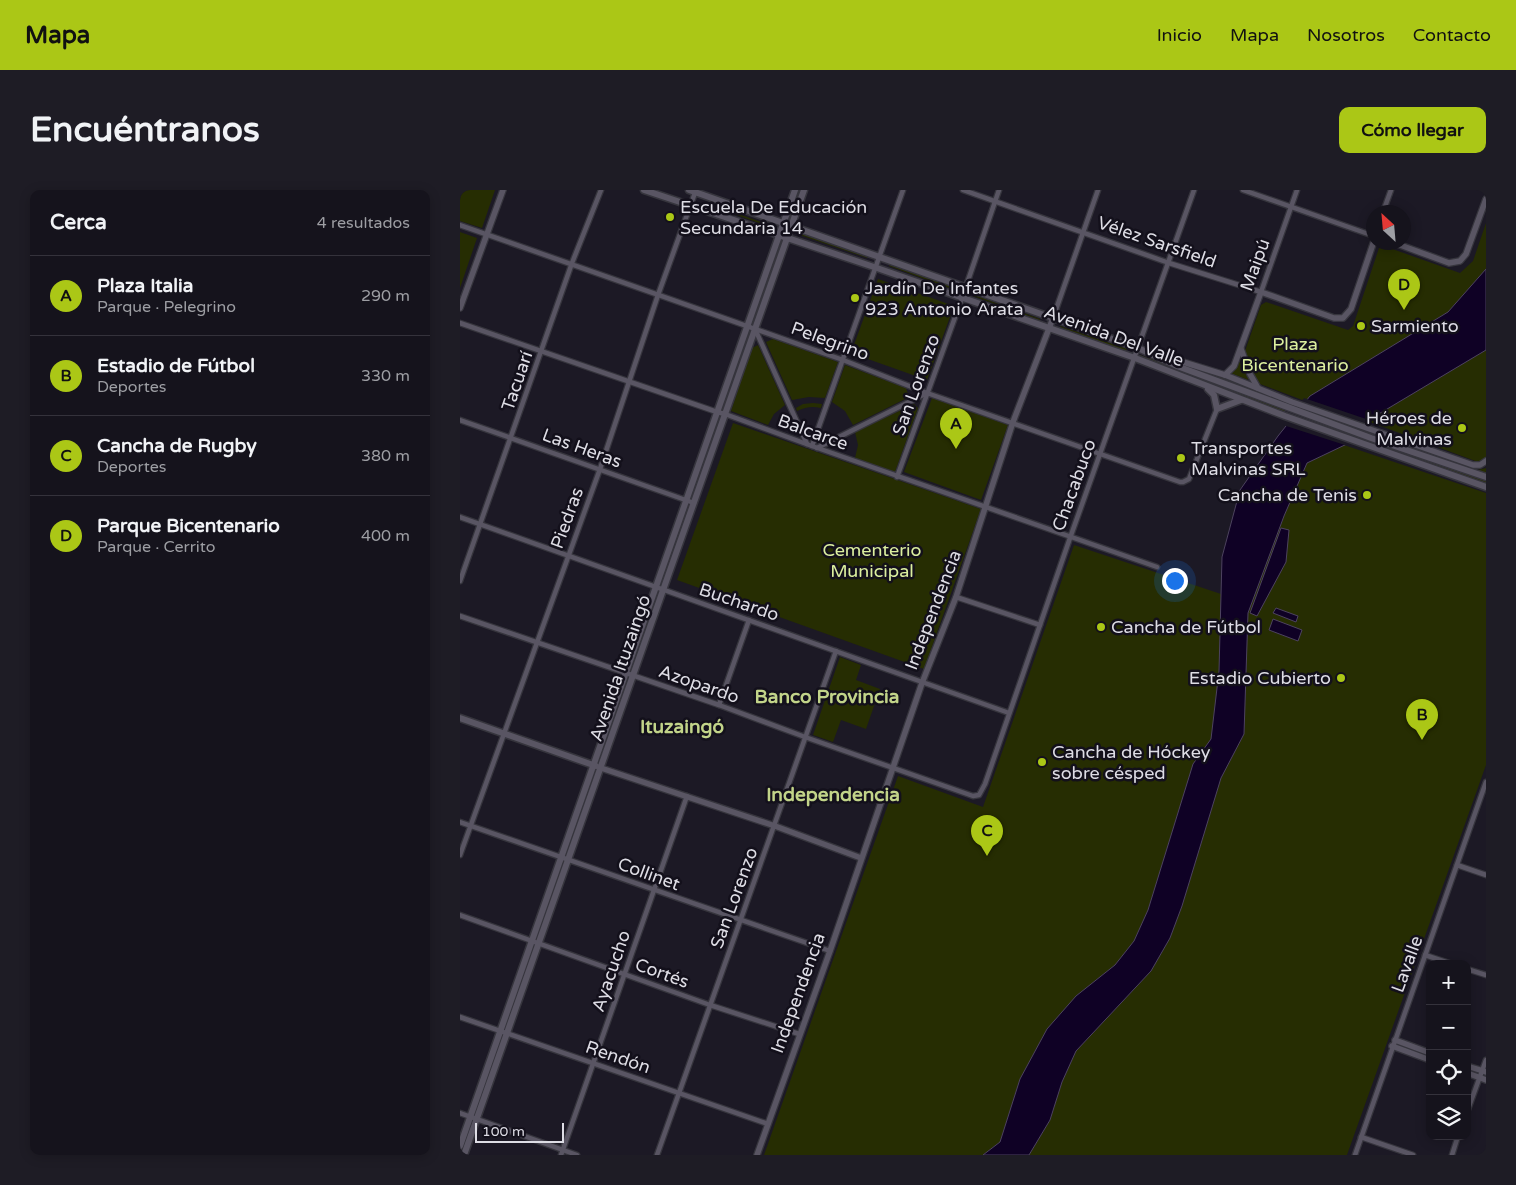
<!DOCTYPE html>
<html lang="es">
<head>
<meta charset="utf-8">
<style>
	:root { --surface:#15131c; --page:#1e1c25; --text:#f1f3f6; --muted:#9d9ea3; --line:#34323b; --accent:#abc716 }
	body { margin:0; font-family:"Varela Round",sans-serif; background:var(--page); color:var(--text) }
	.controls { position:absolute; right:15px; bottom:15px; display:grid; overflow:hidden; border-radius:10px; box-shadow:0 2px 12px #0003 }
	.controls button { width:45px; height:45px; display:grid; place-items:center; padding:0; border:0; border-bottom:1px solid var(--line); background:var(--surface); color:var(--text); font:25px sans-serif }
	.compass { position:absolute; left:906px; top:15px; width:45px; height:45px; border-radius:50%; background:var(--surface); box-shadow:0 2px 12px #0003; rotate:334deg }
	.scale { position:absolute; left:15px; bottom:12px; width:89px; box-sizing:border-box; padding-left:5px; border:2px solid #dedde5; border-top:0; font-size:14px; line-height:18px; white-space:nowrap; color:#dedde5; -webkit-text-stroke:4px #13101b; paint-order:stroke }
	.you { position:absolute; left:714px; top:390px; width:18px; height:18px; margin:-12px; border:4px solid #fff; border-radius:50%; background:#1a73e8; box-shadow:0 0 0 8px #1a73e833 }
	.badge { display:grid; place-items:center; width:32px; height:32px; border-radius:50%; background:var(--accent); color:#111; font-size:16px; font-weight:700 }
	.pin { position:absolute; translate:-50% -41px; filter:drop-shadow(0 1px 2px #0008) }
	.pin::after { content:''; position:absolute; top:26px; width:18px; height:15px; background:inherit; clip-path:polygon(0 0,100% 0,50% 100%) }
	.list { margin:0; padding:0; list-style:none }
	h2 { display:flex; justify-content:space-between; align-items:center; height:65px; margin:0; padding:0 20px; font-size:21px }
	h2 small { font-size:16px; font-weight:400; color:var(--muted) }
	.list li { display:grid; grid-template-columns:32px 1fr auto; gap:15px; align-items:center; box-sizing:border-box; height:80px; padding:0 20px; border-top:1px solid var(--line) }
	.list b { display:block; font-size:19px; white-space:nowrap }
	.list p { margin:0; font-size:16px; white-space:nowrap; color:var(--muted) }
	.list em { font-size:16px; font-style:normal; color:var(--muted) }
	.icon { flex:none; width:28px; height:28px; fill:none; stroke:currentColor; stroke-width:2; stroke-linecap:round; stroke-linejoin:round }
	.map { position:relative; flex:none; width:1026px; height:965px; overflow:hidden; border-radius:10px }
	header { display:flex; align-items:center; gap:30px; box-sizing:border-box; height:70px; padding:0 25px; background:var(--accent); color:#111 }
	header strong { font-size:24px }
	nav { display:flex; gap:28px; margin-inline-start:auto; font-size:18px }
	.intro { display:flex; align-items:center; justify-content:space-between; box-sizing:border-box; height:120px; padding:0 30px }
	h1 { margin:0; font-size:35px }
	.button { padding:12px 22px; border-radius:10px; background:var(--accent); color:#111; font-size:18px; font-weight:700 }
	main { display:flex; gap:30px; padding:0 30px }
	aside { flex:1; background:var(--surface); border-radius:10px; box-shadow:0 2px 12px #0003 }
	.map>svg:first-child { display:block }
	.green { fill:#262d02 }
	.water { fill:#0f0125; stroke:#4d435f }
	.pier { fill:#1c1925 }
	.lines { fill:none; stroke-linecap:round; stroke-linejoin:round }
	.minor-casing { stroke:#36353d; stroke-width:7 }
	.tertiary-casing { stroke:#36353d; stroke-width:8 }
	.secondary-casing { stroke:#36353d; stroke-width:9 }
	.minor { stroke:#595563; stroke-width:4.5 }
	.tertiary { stroke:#595563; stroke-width:5.5 }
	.secondary { stroke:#595563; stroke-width:6 }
	.poi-dot { fill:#abc716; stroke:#13101b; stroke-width:2 }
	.labels { text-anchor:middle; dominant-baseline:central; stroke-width:5; stroke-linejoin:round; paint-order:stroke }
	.poi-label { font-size:18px; fill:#dedde5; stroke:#13101b; text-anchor:start }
	.street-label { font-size:18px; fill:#dedde5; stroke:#13101b }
	.park-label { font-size:18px; fill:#dcef9f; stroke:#13101b }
	.neighbourhood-label { font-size:19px; font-weight:bold; fill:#c2d489; stroke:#13101b }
</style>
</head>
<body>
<header>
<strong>Mapa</strong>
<nav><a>Inicio</a><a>Mapa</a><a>Nosotros</a><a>Contacto</a></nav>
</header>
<div class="intro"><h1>Encuéntranos</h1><a class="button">Cómo llegar</a></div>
<main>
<aside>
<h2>Cerca<small>4 resultados</small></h2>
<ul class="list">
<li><span class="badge">A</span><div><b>Plaza Italia</b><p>Parque · Pelegrino</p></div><em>290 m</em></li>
<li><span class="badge">B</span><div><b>Estadio de Fútbol</b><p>Deportes</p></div><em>330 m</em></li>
<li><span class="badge">C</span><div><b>Cancha de Rugby</b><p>Deportes</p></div><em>380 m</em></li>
<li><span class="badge">D</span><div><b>Parque Bicentenario</b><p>Parque · Cerrito</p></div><em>400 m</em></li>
</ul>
</aside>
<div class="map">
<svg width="1026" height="965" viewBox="0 0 1026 965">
	<rect width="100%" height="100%" fill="#1c1925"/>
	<g class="green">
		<path d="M 0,0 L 35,0 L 22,38 L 0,31 Z"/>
		<path d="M 244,12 L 310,35 L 310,37 L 243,13 Z"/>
		<path d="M 1026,33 L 1026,79 L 988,122 L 850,206 L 845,211 L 800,194 L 790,181 L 785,161 L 801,115 L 806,112 L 888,140 L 893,136 L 919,58 L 924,56 L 1000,83 L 1013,71 Z"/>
		<path d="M 0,42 L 17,48 L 0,98 Z"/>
		<path d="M 341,43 L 407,67 L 407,68 L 340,45 Z"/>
		<path d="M 318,55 L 320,56 L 296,128 L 294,127 Z"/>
		<path d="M 429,75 L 496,98 L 495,100 L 429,76 Z"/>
		<path d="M 418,89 L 494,116 L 467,190 L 391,163 Z"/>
		<path d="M 514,105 L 580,129 L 580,130 L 513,106 Z"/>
		<path d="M 600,136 L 667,159 L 666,161 L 600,137 Z"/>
		<path d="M 287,145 L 289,145 L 265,217 L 263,217 Z"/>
		<path d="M 313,149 L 378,172 L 365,208 L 349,207 L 332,210 L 306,152 Z"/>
		<path d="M 298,155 L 325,215 L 314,224 L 308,235 L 271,221 L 292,158 Z"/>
		<path d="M 1026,160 L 1026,269 L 1022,272 L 1018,272 L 907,231 Z"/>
		<path d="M 680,165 L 825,220 L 824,222 L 679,167 Z"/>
		<path d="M 780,172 L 789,190 L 770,183 Z"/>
		<path d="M 722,173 L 826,212 L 825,214 L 719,174 Z"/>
		<path d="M 385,175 L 446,198 L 449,207 L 393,235 L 385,221 L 372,212 Z"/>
		<path d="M 472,208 L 548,235 L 521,310 L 444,282 Z"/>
		<path d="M 353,213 L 362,214 L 361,218 C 352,216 346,217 337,221 L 336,218 L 343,214 Z"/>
		<path d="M 454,214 L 458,218 L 435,282 L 395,268 L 398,255 L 395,242 Z"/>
		<path d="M 273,233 L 521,319 L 464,479 L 217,390 Z"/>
		<path d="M 916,244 L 1018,280 L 1026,278 L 1026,285 L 915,245 Z"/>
		<path d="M 911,251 L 1026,291 L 1026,293 L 910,252 Z"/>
		<path d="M 884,255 L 1026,303 L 1026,575 L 887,965 L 569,965 L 590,930 L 602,892 L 616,861 L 691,781 L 710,748 L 722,716 L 761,588 L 784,544 L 788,423 L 824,326 L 847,273 Z"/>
		<path d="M 226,321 L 227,321 L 203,393 L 201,392 Z"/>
		<path d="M 614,355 L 761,404 L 759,481 L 751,550 L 733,574 L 688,720 L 674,751 L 655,775 L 616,806 L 560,889 L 540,952 L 523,965 L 304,965 L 438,586 L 523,617 Z"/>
		<path d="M 380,467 L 401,475 L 396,490 L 420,499 L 406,539 L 381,530 L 373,552 L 353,545 Z"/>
	</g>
	<g class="water">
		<path d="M 1026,79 L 1026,160 L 907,231 L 889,253 L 847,273 L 824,326 L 788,423 L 784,544 L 761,588 L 722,716 L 710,748 L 691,781 L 616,861 L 602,892 L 590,930 L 569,965 L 523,965 L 540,952 L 560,889 L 587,839 L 616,806 L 655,775 L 674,751 L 688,720 L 733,574 L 751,549 L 759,481 L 762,367 L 780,300 L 818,246 L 850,206 L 988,122 Z"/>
		<path d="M 821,338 L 829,340 L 826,372 L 797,426 L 790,423 Z"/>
		<path d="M 816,418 L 838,426 L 836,432 L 813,423 Z"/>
		<path d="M 813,429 L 842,440 L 838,451 L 809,440 Z"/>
	</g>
	<path class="pier" d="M 844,208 L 912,231 L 891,254 L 888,256 L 823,235 Z"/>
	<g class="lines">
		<defs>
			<g id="minor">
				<path d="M 503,0 L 709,73 L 801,102 L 837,0"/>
				<path d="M 783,0 L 914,46"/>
				<path d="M 923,22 L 931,0"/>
				<path d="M 0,35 L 383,170 L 467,203 L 720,292 L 723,292 L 729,289 L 757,219"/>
				<path d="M 593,128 L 638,0"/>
				<path d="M 0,133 L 257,222 L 265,224 L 352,256 L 697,377"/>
				<path d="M 295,139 L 347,254"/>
				<path d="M 0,230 L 234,313"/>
				<path d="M 352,256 L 443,0"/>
				<path d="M 357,258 L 467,203"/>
				<path d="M 437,287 L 502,108 L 539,0"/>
				<path d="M 0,327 L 549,523"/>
				<path d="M 0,391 L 112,73 L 141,0"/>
				<path d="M 496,407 L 580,435"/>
				<path d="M 0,426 L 259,515 L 345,547 L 513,606 L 519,605 L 525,594 L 610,348 L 734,0"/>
				<path d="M 259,515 L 289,430"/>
				<path d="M 0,632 L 370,761"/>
				<path d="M 0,665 L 140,279 L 198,105 L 236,0"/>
				<path d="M 997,675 L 1026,685"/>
				<path d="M 0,725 L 250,815 L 339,844"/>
				<path d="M 965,765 L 992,774"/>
				<path d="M 1007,779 L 1026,785"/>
				<path d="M 0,827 L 308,934"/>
				<path d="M 1007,922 L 1026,870"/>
				<path d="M 0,923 L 117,965"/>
				<path d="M 901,947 L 953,965"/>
				<path d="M 101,965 L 227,606"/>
				<path d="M 197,965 L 376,461"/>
				<path d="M 895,965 L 1026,592"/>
				<path d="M 992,965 L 998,946"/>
			</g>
			<g id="tertiary">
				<path d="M 932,52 L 989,73 L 1000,71 L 1006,64 L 1026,9"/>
				<path d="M 0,118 L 43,0"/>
				<path d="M 781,159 L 790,184 L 798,198"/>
				<path d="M 694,163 L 765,185 L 832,212 L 1013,275 L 1020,275 L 1026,271"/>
				<path d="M 765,185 L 774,176 L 801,102 L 874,128 L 883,128 L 891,119 L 914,51"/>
				<path d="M 141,578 L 315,636 L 401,668"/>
				<path d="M 935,850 L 970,863"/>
				<path d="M 932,856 L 970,870"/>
				<path d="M 1007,876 L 1026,882"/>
				<path d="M 1007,883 L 1026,890"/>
				<path d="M 297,965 L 370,761 L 462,493 L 496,407 L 553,232 L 593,128"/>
			</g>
			<g id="secondary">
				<path d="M 184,0 L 417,78 L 675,168 L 825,226 L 1026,297"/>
				<path d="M 229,0 L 678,158 L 717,176 L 911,248 L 1026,287"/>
				<path d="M 748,199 L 754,205 L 757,219 L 781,210"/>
				<path d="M 0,528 L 136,576"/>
				<path d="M 0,956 L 335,0"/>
				<path d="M 4,965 L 344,0"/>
			</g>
		</defs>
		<use href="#minor" class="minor-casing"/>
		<use href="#tertiary" class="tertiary-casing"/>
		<use href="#secondary" class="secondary-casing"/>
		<use href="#minor" class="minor"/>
		<use href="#tertiary" class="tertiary"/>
		<use href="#secondary" class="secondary"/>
	</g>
	<g class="poi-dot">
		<circle cx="210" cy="27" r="5"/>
		<circle cx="395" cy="108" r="5"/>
		<circle cx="901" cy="136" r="5"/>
		<circle cx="1002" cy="238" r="5"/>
		<circle cx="721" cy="268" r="5"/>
		<circle cx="907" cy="305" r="5"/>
		<circle cx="641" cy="437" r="5"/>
		<circle cx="881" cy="488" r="5"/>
		<circle cx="582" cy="572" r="5"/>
	</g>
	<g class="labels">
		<g class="poi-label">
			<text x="220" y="17">Escuela De Educación<tspan x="220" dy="21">Secundaria 14</tspan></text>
			<text x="405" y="98">Jardín De Infantes<tspan x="405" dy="21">923 Antonio Arata</tspan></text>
			<text x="911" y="136">Sarmiento</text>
			<text x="992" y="228" text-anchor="end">Héroes de<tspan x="992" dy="21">Malvinas</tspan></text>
			<text x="731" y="258">Transportes<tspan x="731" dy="21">Malvinas SRL</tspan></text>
			<text x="897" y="305" text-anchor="end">Cancha de Tenis</text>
			<text x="651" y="437">Cancha de Fútbol</text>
			<text x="871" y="488" text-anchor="end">Estadio Cubierto</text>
			<text x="592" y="562">Cancha de Hóckey<tspan x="592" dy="21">sobre césped</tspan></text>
		</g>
		<g class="street-label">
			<text transform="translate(697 52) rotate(19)">Vélez Sarsfield</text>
			<text transform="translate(795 75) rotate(-70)">Maipú</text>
			<text transform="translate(654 146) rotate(20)">Avenida Del Valle</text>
			<text transform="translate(370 151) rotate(20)">Pelegrino</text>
			<text transform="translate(57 191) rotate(-71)">Tacuarí</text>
			<text transform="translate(456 195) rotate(-70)">San Lorenzo</text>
			<text transform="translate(353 242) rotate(20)">Balcarce</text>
			<text transform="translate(122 258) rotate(20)">Las Heras</text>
			<text transform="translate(614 295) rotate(-70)">Chacabuco</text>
			<text transform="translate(107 328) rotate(-70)">Piedras</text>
			<text transform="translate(279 412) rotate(19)">Buchardo</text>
			<text transform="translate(473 420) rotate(-69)">Independencia</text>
			<text transform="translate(160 478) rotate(-71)">Avenida Ituzaingó</text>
			<text transform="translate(239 494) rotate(19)">Azopardo</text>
			<text transform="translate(189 684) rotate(20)">Collinet</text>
			<text transform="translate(274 708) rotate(-70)">San Lorenzo</text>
			<text transform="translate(947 774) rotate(-70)">Lavalle</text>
			<text transform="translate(151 781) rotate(-71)">Ayacucho</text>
			<text transform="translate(202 783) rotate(20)">Cortés</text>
			<text transform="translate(338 803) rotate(-70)">Independencia</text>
			<text transform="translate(158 867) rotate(19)">Rendón</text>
		</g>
		<g class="park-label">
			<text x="835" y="154">Plaza<tspan x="835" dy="21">Bicentenario</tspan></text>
			<text x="412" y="360">Cementerio<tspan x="412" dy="21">Municipal</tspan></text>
		</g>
		<g class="neighbourhood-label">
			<text x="367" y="507">Banco Provincia</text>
			<text x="222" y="537">Ituzaingó</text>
			<text x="373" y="605">Independencia</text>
		</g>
	</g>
</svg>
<div class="controls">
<button>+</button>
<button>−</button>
<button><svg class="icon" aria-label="locate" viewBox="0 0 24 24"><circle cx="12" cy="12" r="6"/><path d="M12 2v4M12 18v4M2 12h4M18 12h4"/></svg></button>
<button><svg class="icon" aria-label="layers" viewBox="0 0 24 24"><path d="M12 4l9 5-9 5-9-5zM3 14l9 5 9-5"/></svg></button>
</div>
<svg class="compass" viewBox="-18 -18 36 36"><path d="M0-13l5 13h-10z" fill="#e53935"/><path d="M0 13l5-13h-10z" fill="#9d9ea3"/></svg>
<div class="scale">100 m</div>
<div class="you"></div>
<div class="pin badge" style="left:496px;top:259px">A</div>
<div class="pin badge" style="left:962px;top:550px">B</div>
<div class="pin badge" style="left:527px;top:666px">C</div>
<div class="pin badge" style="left:944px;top:120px">D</div>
</div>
</main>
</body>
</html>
